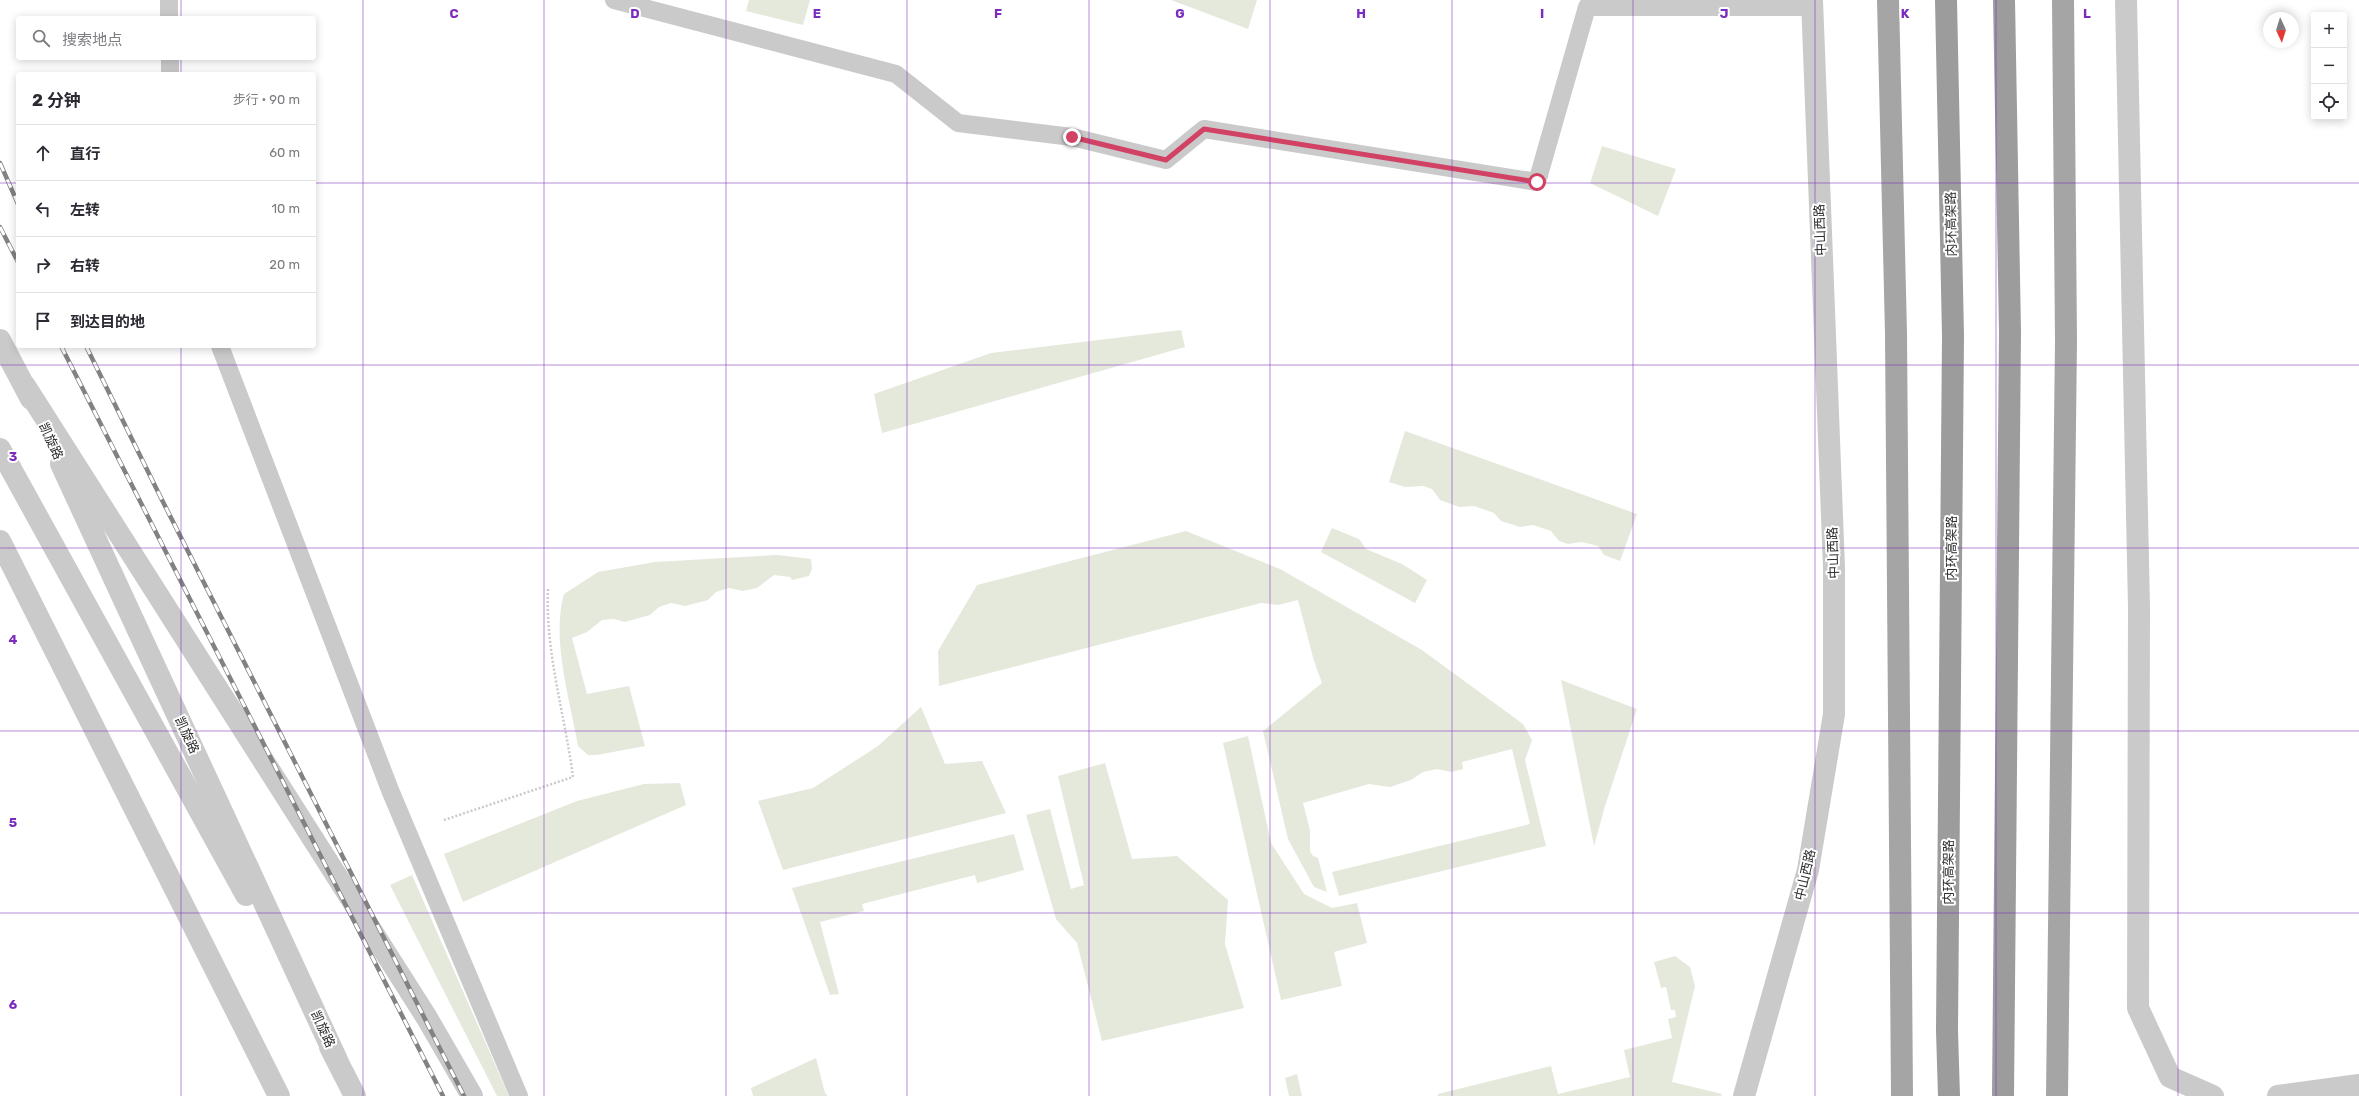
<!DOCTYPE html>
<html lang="zh">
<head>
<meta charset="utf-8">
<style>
	:root { --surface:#fff; --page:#f2f2f3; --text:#2b2b33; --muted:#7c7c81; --line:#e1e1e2 }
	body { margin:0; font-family:Rubik,"Noto Sans SC",sans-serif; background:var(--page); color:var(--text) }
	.controls { position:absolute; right:12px; top:12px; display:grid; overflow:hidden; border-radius:4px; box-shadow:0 2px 10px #0003 }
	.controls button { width:36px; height:36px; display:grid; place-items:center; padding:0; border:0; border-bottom:1px solid var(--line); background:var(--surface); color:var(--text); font:20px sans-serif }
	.compass { position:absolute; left:2263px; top:12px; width:36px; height:36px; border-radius:50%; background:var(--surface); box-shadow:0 2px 10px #0003; rotate:176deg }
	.stop { position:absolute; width:12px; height:12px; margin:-9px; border:3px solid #d14264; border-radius:50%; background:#fff }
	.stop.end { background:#d14264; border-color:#fff; box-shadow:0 1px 4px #0008 }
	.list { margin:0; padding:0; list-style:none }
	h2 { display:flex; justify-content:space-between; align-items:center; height:52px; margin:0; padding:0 16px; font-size:17px }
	h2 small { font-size:13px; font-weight:400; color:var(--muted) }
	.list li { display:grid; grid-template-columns:26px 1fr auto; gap:12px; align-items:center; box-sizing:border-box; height:56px; padding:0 16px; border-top:1px solid var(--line) }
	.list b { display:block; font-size:15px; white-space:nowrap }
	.list em { font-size:13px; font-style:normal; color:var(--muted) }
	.icon { flex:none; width:22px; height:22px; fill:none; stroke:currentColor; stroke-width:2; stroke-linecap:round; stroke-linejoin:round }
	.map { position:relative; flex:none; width:2359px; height:1096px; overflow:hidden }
	.search { position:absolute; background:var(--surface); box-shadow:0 2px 10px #0003; left:16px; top:16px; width:300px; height:44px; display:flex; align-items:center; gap:10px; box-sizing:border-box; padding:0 14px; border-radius:4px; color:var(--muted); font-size:15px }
	.panel { position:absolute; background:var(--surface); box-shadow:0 2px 10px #0003; left:16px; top:72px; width:300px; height:276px; border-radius:4px }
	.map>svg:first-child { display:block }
	.green { fill:#e5e9dc }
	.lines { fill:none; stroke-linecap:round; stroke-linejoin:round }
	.path { stroke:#cacaca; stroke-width:2.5; stroke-dasharray:2 2; stroke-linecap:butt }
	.service { stroke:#cacaca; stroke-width:18 }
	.tertiary { stroke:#cacaca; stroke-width:22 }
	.primary { stroke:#a5a5a5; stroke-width:22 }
	.trunk { stroke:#9c9c9c; stroke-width:22 }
	.rail-casing { stroke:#828282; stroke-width:4.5 }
	.rail { stroke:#fff; stroke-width:3; stroke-dasharray:9; stroke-linecap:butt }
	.route { stroke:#d14264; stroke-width:5 }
	.grid { fill:none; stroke:#7b2cbf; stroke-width:1; stroke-opacity:0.55 }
	.labels { text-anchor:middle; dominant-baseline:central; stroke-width:4; stroke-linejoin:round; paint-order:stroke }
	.street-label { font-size:13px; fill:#2d2d2d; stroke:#fff }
	.grid-label { font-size:13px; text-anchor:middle; font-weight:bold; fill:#7b2cbf; stroke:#fff; stroke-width:4; stroke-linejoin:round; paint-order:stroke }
</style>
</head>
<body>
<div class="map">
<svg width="2359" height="1096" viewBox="0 0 2359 1096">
	<rect width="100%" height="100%" fill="#fff"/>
	<g class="green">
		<path d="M 749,0 L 810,0 L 803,25 L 746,11 Z"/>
		<path d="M 1171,0 L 1257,0 L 1248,29 Z"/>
		<path d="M 1602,146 L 1676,169 L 1658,216 L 1590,183 Z"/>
		<path d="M 1181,330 L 1185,347 L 882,433 L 874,394 L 991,353 Z"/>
		<path d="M 1405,431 L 1637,514 L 1620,561 L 1604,555 L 1598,546 L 1582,542 L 1568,544 L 1559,541 L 1551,531 L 1533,525 L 1520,527 L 1501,521 L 1494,513 L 1474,506 L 1459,507 L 1440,500 L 1432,489 L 1423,486 L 1405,487 L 1389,482 Z"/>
		<path d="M 1332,528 L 1359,539 L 1366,549 L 1402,564 L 1427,580 L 1415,603 L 1321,552 Z"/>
		<path d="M 1186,531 L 1280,569 L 1422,650 L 1523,724 L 1532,740 L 1525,760 L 1546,846 L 1339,896 L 1332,872 L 1530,824 L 1512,749 L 1462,762 L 1463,769 L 1451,772 L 1437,769 L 1423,772 L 1411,780 L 1390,787 L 1369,784 L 1303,803 L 1310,830 L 1310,851 L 1313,856 L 1318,858 L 1327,892 L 1314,887 L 1288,839 L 1263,731 L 1322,683 L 1314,661 L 1298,600 L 1278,605 L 1261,603 L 939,686 L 938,651 L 977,585 Z"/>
		<path d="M 777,555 L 811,559 L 812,569 L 809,576 L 792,580 L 790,577 L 774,575 L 757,588 L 743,591 L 729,588 L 716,592 L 708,600 L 685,606 L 671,603 L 659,607 L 650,615 L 625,622 L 614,619 L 602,620 L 587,632 L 572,638 L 587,694 L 629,686 L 645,746 L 597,755 L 588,755 L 578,746 C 570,699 551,639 564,594 L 598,572 L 655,562 Z"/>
		<path d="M 1561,680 L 1637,709 L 1605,806 L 1594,846 Z"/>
		<path d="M 921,707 L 945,764 L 982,761 L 1006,813 L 783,870 L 758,801 L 813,788 L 878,746 Z"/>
		<path d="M 1248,736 L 1271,843 L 1304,894 L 1332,908 L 1357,903 L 1367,943 L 1334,952 L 1342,986 L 1281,1000 L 1223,743 Z"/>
		<path d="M 1105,763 L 1132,859 L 1177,856 L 1228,900 L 1225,944 L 1244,1008 L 1102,1041 L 1077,943 L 1056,919 L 1026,815 L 1050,809 L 1071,889 L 1084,885 L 1058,776 Z"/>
		<path d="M 680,783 L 686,805 L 463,902 L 444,854 L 577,801 L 644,784 Z"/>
		<path d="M 1014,834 L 1024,870 L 977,883 L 975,875 L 862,904 L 864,911 L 820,922 L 839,994 L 830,995 L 792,888 Z"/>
		<path d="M 412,875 L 509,1096 L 497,1096 L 390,885 Z"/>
		<path d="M 1675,956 L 1690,967 L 1695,986 L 1672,1082 L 1722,1094 L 1721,1096 L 1438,1096 L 1438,1094 L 1551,1066 L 1558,1094 L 1630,1077 L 1624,1050 L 1672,1038 L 1668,1019 L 1676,1017 L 1675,1010 L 1671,1010 L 1666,987 L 1661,988 L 1654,962 Z"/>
		<path d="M 816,1058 L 825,1093 L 828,1096 L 753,1096 L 751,1088 Z"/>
		<path d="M 1297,1074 L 1302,1096 L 1289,1096 L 1285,1078 Z"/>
	</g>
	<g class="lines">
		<path class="path" d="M 444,820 L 573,777 C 565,715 545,652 548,589"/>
		<g class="service">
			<path d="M 169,0 L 169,18"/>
			<path d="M 614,0 L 896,74 L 958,123 L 1072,137 L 1166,160 L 1204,129 L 1537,182 L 1587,7 L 1811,7"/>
			<path d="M 170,58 L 170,74"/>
			<path d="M 220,346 L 390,790 L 519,1096"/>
		</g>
		<g class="tertiary">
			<path d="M 2126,0 L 2139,607 L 2138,1008 L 2170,1077 L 2213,1096"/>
			<path d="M 0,340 L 31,399"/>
			<path d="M 25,386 L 427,1018 L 472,1096"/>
			<path d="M 0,449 L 246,895"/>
			<path d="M 61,464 L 337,1060"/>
			<path d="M 0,541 L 279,1096"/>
			<path d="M 330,1047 L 355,1096"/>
			<path d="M 1744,1096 L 1808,870 L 1834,714 L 1834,568 L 1812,0"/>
			<path d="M 2278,1096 L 2359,1085"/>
		</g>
		<g class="primary">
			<path d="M 1888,0 L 1896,333 L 1902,1096"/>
			<path d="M 2057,1096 L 2066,341 L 2063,0"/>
		</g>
		<g class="trunk">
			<path d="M 1946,0 L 1953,336 L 1947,1031 L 1949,1096"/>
			<path d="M 2003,1096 L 2010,332 L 2004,0"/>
		</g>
		<defs>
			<g id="rail">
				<path d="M 0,163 L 18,204"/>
				<path d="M 0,227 L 18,262"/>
				<path d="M 61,346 L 443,1096"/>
				<path d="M 86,346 L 162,500 L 464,1096"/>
			</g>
		</defs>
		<use href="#rail" class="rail-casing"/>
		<use href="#rail" class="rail"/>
	</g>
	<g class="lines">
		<path class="route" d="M 1072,137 L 1166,160 L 1204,129 L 1537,182"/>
	</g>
	<path class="grid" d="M 181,0 L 181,18M 363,0 L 363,1096M 544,0 L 544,1096M 726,0 L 726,1096M 907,0 L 907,1096M 1089,0 L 1089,1096M 1270,0 L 1270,1096M 1452,0 L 1452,1096M 1633,0 L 1633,1096M 1815,0 L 1815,1096M 1996,0 L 1996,1096M 2178,0 L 2178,1096M 181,58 L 181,74M 0,183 L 18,183M 314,183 L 2359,183M 181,346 L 181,1096M 0,365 L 2359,365M 0,548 L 2359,548M 0,731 L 2359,731M 0,913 L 2359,913"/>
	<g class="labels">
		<g class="street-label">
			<text transform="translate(1951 224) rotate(-91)">内环高架路</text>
			<text transform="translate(1820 230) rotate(-92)">中山西路</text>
			<text transform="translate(51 441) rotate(65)">凯旋路</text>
			<text transform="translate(1951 548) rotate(-90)">内环高架路</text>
			<text transform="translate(1833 553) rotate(-92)">中山西路</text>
			<text transform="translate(187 735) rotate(65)">凯旋路</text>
			<text transform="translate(1948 872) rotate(-90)">内环高架路</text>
			<text transform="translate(1805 875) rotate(-77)">中山西路</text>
			<text transform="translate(323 1029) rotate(65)">凯旋路</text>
		</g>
	</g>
	<g class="grid-label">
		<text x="454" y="18">C</text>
		<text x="635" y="18">D</text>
		<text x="817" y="18">E</text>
		<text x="998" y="18">F</text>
		<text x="1180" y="18">G</text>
		<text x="1361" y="18">H</text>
		<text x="1542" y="18">I</text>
		<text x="1724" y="18">J</text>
		<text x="1905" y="18">K</text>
		<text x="2087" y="18">L</text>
		<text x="13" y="461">3</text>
		<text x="13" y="644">4</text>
		<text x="13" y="827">5</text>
		<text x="13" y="1009">6</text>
	</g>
</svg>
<div class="controls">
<button>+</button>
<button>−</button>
<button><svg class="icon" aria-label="locate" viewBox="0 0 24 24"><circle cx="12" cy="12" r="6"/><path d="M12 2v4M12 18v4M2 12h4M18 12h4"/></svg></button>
</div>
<svg class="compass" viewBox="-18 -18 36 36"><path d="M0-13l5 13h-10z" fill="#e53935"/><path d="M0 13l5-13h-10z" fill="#7c7c81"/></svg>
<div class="stop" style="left:1537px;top:182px"></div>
<div class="stop end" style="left:1072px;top:137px"></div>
<div class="search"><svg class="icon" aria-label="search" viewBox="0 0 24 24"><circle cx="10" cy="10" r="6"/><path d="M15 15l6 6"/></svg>搜索地点</div>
<section class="panel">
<h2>2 分钟<small>步行 · 90 m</small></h2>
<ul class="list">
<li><svg class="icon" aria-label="ahead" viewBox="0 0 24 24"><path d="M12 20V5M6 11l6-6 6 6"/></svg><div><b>直行</b></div><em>60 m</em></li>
<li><svg class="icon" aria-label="left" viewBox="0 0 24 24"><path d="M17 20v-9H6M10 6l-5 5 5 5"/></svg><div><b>左转</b></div><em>10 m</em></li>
<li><svg class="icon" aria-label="right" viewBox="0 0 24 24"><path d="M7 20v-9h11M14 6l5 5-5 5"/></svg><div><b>右转</b></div><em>20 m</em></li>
<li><svg class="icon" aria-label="arrive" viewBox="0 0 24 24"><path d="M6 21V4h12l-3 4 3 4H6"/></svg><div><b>到达目的地</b></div></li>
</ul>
</section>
</div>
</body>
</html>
